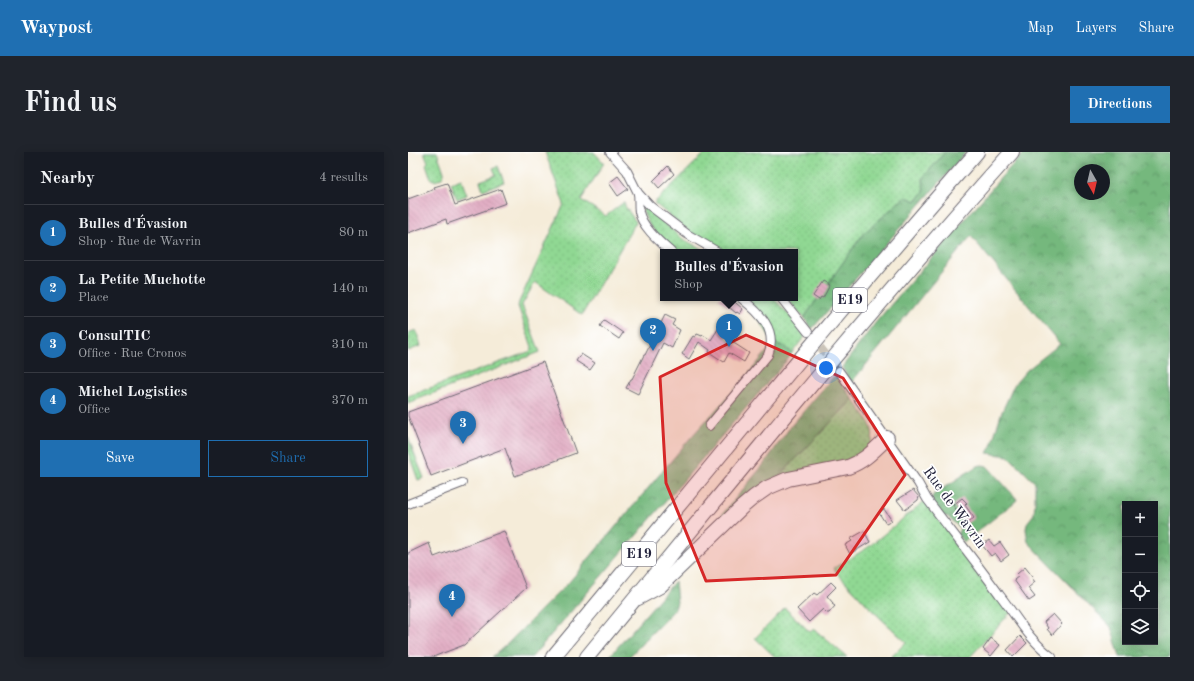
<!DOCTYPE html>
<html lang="en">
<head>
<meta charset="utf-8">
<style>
	:root { --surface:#171b24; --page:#20242c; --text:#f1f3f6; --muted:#9ea1a6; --line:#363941; --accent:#1f6fb2 }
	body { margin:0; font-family:"Old Standard TT",serif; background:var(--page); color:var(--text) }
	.controls { position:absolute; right:12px; bottom:12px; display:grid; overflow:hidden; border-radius:0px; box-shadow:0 2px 10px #0003 }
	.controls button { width:36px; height:36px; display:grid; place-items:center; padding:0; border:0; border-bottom:1px solid var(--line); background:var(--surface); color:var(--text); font:20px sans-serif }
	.compass { position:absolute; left:666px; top:12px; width:36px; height:36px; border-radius:50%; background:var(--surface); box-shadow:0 2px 10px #0003; rotate:172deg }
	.you { position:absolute; left:418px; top:216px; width:14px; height:14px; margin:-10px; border:3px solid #fff; border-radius:50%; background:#1a73e8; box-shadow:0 0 0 6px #1a73e833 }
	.badge { display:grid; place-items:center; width:26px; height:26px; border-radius:50%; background:var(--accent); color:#fff; font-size:13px; font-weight:700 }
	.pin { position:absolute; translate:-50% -33px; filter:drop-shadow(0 1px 2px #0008) }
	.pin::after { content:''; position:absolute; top:21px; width:14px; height:12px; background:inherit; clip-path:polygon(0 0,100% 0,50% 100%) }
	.popup { position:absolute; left:252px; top:97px; width:138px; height:52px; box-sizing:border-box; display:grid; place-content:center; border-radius:0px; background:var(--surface); filter:drop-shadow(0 1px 3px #0005); font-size:13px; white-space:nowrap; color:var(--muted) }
	.popup b { font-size:15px; color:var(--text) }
	.popup::after { content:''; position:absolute; left:50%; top:100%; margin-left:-8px; border:8px solid transparent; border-top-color:var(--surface) }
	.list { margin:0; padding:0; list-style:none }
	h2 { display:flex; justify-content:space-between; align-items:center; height:52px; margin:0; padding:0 16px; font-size:17px }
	h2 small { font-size:13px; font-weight:400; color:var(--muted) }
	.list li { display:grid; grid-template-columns:26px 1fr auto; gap:12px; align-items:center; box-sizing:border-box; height:56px; padding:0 16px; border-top:1px solid var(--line) }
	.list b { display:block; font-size:15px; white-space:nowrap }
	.list p { margin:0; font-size:13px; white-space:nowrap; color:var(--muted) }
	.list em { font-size:13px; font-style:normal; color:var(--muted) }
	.actions { display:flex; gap:8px; padding:12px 16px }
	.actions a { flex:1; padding:9px 0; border:1px solid var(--accent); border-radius:0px; text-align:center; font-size:14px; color:var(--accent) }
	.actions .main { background:var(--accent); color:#fff }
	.icon { flex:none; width:22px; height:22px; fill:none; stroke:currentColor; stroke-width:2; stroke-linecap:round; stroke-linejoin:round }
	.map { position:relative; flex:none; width:762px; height:505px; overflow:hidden; border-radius:0px }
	header { display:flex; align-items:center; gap:24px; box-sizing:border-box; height:56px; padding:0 20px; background:var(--accent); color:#fff }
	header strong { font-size:19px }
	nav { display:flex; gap:22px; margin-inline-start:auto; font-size:14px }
	.intro { display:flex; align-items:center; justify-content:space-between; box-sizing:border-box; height:96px; padding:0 24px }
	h1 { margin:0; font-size:28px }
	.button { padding:10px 18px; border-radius:0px; background:var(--accent); color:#fff; font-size:14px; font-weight:700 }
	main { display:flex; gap:24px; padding:0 24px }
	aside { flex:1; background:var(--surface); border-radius:0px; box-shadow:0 2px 10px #0003 }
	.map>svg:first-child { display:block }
	.grass { fill:url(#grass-dots); stroke:#597d67 }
	.forest { fill:url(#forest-crowns); stroke:#4b6d5c; fill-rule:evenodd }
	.building { fill:url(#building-back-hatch) }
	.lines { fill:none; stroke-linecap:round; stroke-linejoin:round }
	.minor-tunnel { stroke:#cbc4b9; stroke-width:8; stroke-dasharray:8 4; stroke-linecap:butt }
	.minor-casing { stroke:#6c6972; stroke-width:10 }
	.motorway-casing { stroke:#6c6972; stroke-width:16 }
	.minor { stroke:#fff; stroke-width:8 }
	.motorway { stroke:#fff; stroke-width:14 }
	.marked { fill:#d62828; fill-opacity:0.2; stroke:#d62828; stroke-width:3; stroke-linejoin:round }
	.labels { text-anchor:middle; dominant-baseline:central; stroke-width:3.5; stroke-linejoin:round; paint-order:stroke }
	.shield { fill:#fff; stroke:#646476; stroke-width:1 }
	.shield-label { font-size:14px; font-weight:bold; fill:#22223b }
	.street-label { font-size:15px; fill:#22223b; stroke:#fff }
</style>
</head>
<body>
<header>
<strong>Waypost</strong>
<nav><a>Map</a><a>Layers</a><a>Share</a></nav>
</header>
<div class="intro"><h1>Find us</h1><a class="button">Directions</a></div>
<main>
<aside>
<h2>Nearby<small>4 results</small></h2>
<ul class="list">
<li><span class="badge">1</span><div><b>Bulles d'Évasion</b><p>Shop · Rue de Wavrin</p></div><em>80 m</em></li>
<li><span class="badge">2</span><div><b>La Petite Muchotte</b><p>Place</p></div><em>140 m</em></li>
<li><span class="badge">3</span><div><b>ConsulTIC</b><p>Office · Rue Cronos</p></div><em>310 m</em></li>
<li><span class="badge">4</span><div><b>Michel Logistics</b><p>Office</p></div><em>370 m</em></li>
</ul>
<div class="actions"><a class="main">Save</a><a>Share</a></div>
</aside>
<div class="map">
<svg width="762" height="505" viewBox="0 0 762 505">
	<defs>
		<pattern id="grass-dots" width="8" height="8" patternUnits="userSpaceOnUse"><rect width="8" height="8" fill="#90d893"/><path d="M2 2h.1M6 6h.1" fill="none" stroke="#7cb980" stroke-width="1.8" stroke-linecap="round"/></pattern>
		<pattern id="forest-crowns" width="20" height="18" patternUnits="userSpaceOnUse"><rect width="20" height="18" fill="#74b87d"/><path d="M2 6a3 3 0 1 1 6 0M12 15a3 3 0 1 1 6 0" fill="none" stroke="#5f9568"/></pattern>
		<pattern id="building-back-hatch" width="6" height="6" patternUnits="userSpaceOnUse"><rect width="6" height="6" fill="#e2aec4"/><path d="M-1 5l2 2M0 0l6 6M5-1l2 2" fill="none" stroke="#c295a9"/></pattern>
	</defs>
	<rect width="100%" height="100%" fill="#fff"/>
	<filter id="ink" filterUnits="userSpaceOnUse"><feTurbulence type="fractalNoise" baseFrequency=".025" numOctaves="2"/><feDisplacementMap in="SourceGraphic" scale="8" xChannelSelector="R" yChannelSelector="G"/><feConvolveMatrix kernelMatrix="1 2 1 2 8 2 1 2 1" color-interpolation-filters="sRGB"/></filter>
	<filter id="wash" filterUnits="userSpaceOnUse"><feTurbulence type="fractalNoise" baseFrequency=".012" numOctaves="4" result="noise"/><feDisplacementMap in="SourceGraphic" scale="16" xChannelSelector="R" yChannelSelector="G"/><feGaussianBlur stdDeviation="0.9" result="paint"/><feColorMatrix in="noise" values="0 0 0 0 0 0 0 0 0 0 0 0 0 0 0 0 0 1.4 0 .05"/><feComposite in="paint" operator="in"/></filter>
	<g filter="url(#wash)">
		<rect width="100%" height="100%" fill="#f5ecd9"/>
		<g class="grass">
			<path d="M 16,0 L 29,0 L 36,20 L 36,22 L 35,25 L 28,29 L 23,27 L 18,12 L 20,10 Z"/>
			<path d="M 137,0 L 186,0 L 196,11 L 173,48 L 198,64 L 216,50 L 217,54 L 228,70 L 174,163 L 127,130 L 114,153 L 132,200 L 0,251 L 0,244 L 123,199 L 124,195 L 110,154 L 111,150 L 156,52 Z"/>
			<path d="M 298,0 L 537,0 L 515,26 L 516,40 L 507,49 L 455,82 L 396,166 L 378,146 L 387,146 L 387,100 L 319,100 L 282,80 L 246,51 Z"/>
			<path d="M 90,14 L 96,30 L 75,38 L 72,29 L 88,23 L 85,16 Z"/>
			<path d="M 53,27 L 59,43 L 49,47 L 43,31 Z"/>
			<path d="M 234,55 L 238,55 L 275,87 L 299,100 L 267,100 C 253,87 238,74 234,55 Z"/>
			<path d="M 337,146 L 365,146 L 385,167 L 397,184 L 384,201 L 375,194 L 366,191 Z"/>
			<path d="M 8,178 L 13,194 L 0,199 L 0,181 Z"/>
			<path d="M 445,247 C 455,262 472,277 461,297 C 459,300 455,304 453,306 L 366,330 Z"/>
			<path d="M 0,285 L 16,326 L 10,328 L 0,300 Z"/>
			<path d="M 519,347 L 603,460 L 562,505 L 483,505 L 498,490 L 469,463 L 429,421 L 426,416 L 459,396 Z"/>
			<path d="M 377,456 L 402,480 L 406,477 L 439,505 L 367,505 L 347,486 Z"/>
		</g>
		<g class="forest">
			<path d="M 537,0 L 558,0 L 404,177 L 396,166 L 455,82 L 491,50 L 498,45 L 508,49 L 516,40 L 515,26 Z"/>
			<path d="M 617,0 L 762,0 L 762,505 L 712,505 L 703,475 L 620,390 L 618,377 L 619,371 L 626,362 L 627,350 L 627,331 L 600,304 L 579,301 L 583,294 L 593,262 L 606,233 L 619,218 L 652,192 L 563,84 L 443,231 L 434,215 L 468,170 L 596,22 ZM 672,18 L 696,18 L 696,42 L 672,42 ZM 717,352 L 747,352 L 747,490 L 717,490 Z"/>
			<path d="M 366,191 L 375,194 L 384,201 L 380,207 L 124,505 L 84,505 L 97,494 L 162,429 L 284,284 L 337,226 Z"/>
			<path d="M 427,223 L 445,247 L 366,330 L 288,394 L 356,312 L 383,274 Z"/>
			<path d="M 574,313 L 579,314 L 609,347 L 608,349 L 556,390 L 549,383 L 552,376 L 539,364 L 535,365 L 523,349 L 525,343 L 569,314 Z"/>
			<path d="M 267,429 L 269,450 L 267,457 L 221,505 L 201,505 Z"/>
		</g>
		<g id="blocks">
			<g class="building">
				<path d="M 260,14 L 266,22 L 251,36 L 245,29 Z"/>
				<path d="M 210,24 L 220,37 L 210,44 L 201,31 Z"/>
				<path d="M 39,31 L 47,53 L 93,37 L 98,51 L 39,72 L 38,67 L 0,81 L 0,47 L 27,37 L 26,35 Z"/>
				<path d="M 415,129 L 422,133 L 415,146 L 413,145 L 411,148 L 405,144 Z"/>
				<path d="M 310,146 L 322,146 L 335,157 L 332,162 L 329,160 L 328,161 Z"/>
				<path d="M 257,163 L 267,168 L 264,173 L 272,178 L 264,196 L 255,191 L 230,242 L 218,236 L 223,227 L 224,227 L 236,203 L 237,203 Z"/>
				<path d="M 196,168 L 215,181 L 211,187 L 192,174 Z"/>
				<path d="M 314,171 L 324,177 L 318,186 L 341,201 L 336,210 L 321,201 L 316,210 L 301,200 L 302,198 L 291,190 L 281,207 L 274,202 L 285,184 L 287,185 L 289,182 L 294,184 L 295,183 L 303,188 Z"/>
				<path d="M 173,202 L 187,211 L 182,218 L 168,209 Z"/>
				<path d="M 135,210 L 168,301 L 107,324 L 97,296 L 23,324 L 0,264 L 0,260 Z"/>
				<path d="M 505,338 L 511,345 L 510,348 L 497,358 L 489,348 Z"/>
				<path d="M 554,346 L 559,351 L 557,353 L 566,366 L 558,372 L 545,353 Z"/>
				<path d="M 476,357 L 484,369 L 478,372 L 471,361 Z"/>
				<path d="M 96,379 L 118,436 L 56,493 L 25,505 L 0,505 L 0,401 L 21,391 L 26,405 Z"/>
				<path d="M 456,379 L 462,390 L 442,402 L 437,393 L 444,389 L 442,387 Z"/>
				<path d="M 581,388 L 586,394 L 592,390 L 601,403 L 593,409 L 587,401 L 583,404 L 574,393 Z"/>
				<path d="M 617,415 L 625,425 L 624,426 L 627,430 L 620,436 L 627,445 L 621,449 L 606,428 L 611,424 L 609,422 Z"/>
				<path d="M 423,430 L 428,435 L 419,444 L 425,451 L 424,452 L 427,454 L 421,461 L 419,461 L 415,457 L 401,470 L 389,457 L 406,441 L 409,443 Z"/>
				<path d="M 645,462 L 654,472 L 644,483 L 639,477 L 640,476 L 636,470 Z"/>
				<path d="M 612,484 L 619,491 L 605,505 L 599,498 Z"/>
				<path d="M 583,486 L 592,493 L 583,504 L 575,497 Z"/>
			</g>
		</g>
	</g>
	<g filter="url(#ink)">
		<use href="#blocks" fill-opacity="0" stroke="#6c6972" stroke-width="1"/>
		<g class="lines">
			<path class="minor-tunnel" d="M 405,186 L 431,219"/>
			<defs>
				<g id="minor">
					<path d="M 202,0 L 219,19 L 230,41 L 242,54 L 279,82 L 310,100"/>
					<path d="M 230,41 C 231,47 230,54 231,60 C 234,75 252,90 263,100"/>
					<path d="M 373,146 L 400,180"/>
					<path d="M 431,219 L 510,331 L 519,347 C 543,379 568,410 591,442 C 609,465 620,487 644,505"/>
					<path d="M 301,274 L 360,203 C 370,178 352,161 333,146"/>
					<path d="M 0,352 L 54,331"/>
				</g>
				<g id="motorway">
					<path d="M 230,446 L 252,434 L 333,356 L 346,345 L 359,336 L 380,327 L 440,315 C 457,309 466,298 479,286"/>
					<path d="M 145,505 C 286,336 424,165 569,0"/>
					<path d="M 179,505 C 319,335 457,164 604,0"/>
				</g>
			</defs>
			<use href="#minor" class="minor-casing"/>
			<use href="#motorway" class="motorway-casing"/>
			<use href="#minor" class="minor"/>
			<use href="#motorway" class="motorway"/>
		</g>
	</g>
	<path class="marked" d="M 338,183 L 435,226 L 497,323 L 428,423 L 298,429 L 258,331 L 252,225 Z"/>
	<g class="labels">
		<g class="shield">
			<rect x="425" y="136" width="34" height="24" rx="3"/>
			<rect x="214" y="390" width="34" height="24" rx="3"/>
		</g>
		<g class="shield-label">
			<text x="442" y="148">E19</text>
			<text x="231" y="402">E19</text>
		</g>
		<g class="street-label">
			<text transform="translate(546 356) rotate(54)">Rue de Wavrin</text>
		</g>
	</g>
</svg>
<div class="controls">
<button>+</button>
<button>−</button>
<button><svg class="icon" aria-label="locate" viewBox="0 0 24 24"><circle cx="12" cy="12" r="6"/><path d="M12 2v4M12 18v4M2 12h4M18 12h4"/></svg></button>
<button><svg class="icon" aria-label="layers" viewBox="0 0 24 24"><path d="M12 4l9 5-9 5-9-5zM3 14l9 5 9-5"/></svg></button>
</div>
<svg class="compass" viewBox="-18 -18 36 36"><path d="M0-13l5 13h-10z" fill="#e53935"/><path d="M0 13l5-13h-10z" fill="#9ea1a6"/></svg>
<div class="you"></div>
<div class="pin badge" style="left:321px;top:195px">1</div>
<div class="popup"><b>Bulles d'Évasion</b>Shop</div>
<div class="pin badge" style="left:245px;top:199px">2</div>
<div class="pin badge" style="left:55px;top:292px">3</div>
<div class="pin badge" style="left:44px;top:465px">4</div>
</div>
</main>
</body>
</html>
